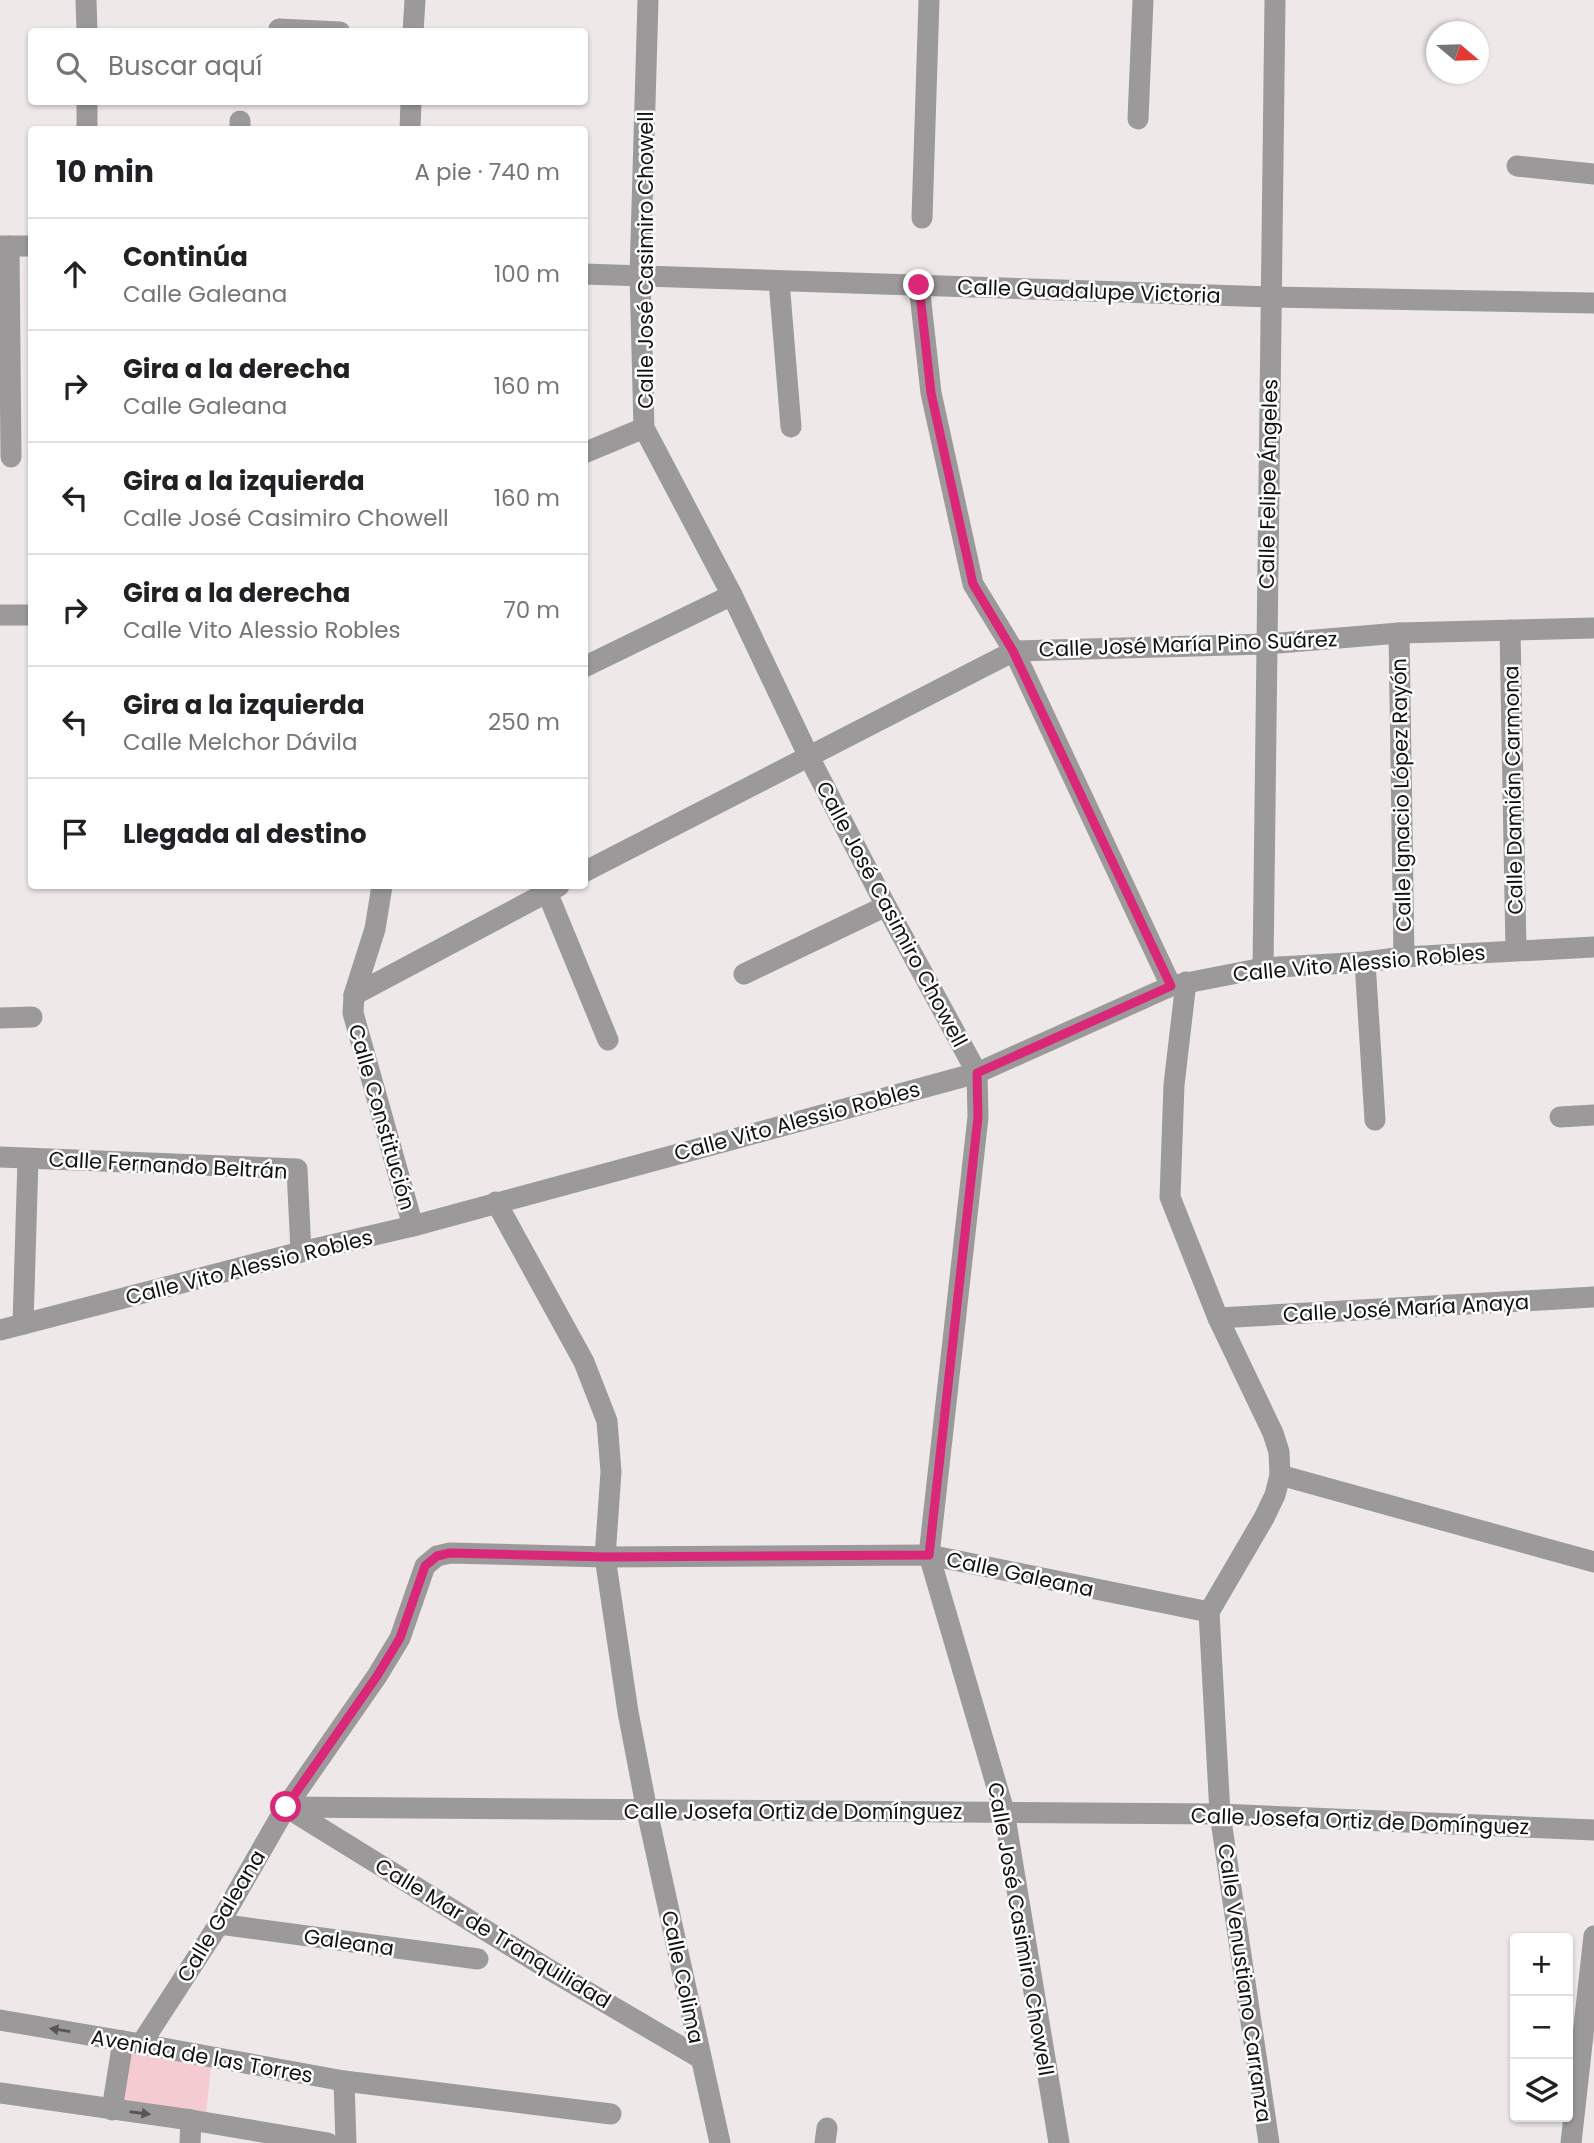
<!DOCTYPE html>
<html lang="es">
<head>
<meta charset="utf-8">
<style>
	:root { --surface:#fff; --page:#f2f2f2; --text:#202124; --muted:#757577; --line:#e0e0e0 }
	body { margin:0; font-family:Poppins,sans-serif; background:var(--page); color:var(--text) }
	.controls { position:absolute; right:21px; bottom:21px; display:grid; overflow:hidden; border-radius:7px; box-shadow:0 2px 5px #0004 }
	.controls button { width:63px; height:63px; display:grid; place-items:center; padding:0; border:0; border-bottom:2px solid var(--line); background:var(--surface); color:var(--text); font:35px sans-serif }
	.compass { position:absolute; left:1426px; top:21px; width:63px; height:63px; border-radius:50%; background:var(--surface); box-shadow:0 2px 5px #0004; rotate:109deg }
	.stop { position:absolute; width:21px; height:21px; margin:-16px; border:5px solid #db2777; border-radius:50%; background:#fff }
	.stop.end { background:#db2777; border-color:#fff; box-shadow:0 2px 7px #0008 }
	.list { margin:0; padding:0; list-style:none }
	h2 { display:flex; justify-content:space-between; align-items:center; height:91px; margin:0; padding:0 28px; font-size:30px }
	h2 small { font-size:23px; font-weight:400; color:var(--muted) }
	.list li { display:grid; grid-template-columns:46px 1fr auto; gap:21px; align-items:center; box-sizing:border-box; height:112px; padding:0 28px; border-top:2px solid var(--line) }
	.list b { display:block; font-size:26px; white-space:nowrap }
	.list p { margin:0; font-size:23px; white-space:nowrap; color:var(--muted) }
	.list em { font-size:23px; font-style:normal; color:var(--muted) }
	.icon { flex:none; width:38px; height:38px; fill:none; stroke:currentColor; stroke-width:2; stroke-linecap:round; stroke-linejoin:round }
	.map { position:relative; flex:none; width:1594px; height:2143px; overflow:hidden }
	.search { position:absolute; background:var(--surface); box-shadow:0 2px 5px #0004; left:28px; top:28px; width:560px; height:77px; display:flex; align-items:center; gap:18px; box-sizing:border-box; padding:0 24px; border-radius:7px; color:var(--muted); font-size:26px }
	.panel { position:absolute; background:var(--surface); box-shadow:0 2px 5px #0004; left:28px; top:126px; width:560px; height:763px; border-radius:7px }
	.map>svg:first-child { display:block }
	.pitch { fill:#f3cbd1 }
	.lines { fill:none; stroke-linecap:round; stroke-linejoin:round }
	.minor { stroke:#9b9999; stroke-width:21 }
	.oneway { fill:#575556 }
	.route { stroke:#db2777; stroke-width:9 }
	.labels { text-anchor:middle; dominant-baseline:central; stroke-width:5; stroke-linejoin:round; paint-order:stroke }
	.street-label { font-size:21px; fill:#131112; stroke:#fff }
</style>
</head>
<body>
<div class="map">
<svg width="1594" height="2143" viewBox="0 0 1594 2143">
	<rect width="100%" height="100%" fill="#eee8e9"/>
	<path class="pitch" d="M 129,2053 L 211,2066 L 206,2115 L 122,2103 Z"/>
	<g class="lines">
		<g class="minor">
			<path d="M 86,0 L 87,32"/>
			<path d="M 648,0 L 640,275 L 644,428 L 732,595 L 809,757 L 886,906 L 977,1073 L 978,1117 L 929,1555 L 1004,1811 L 1059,2143"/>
			<path d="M 279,29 L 340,32"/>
			<path d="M 413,32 L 415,0"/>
			<path d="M 87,102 L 87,130"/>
			<path d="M 1138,119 L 1143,0"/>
			<path d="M 240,130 L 240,121"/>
			<path d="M 410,130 L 411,102"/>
			<path d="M 1517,166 L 1594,174"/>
			<path d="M 922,218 L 929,0"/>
			<path d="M 0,246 L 32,246"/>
			<path d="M 9,246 L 11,457"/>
			<path d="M 584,274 L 1271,297 L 1594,303"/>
			<path d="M 779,281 L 791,427"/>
			<path d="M 919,285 L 931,393 L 973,584 L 1014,651 L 1171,986"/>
			<path d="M 584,453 L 644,428"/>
			<path d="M 0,615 L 32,615"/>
			<path d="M 1510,630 L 1516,950"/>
			<path d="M 1399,633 L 1404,957"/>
			<path d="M 584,667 L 732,595"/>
			<path d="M 584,872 L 1014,651 L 1266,644 L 1399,633 L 1594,628"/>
			<path d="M 382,886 L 375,929 L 354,995 L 353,1013 L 413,1226"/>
			<path d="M 547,892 L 608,1040"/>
			<path d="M 1365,962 L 1375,1120"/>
			<path d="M 1263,968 L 1275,0"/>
			<path d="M 744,974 L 886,906"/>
			<path d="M 1186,982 L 1174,1085 L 1170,1197 L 1218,1318 L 1273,1433 L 1279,1452 L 1280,1475 L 1275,1495 L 1264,1518 L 1209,1612 L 1220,1814 L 1269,2143"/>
			<path d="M 354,995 L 559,886"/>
			<path d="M 0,1018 L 32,1017"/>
			<path d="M 1560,1117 L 1594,1115"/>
			<path d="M 0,1157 L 297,1169 L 301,1252"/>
			<path d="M 496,1202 L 584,1362 L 607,1421 L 611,1472 L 605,1557 L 628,1712 L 647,1811 L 720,2143"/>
			<path d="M 1218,1318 L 1594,1297"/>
			<path d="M 23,1324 L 28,1159"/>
			<path d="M 0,1330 L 301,1252 L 413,1226 L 977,1073 L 1171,986 L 1263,968 L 1365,962 L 1404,957 L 1594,947"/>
			<path d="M 1280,1475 L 1594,1562"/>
			<path d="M 286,1807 L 1220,1814 L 1594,1830"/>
			<path d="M 286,1807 L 545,1967 L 700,2058"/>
			<path d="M 219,1924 L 478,1959"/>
			<path d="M 0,2020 L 141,2044 L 344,2081 L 611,2114"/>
			<path d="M 141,2044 L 219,1924 L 286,1807 L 377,1676 L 400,1638 L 425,1566 L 437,1556 L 450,1553 L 605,1557 L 929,1555 L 1209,1612"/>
			<path d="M 344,2081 L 346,2143"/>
			<path d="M 0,2093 L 191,2120 L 328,2143"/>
			<path d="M 112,2110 L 123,2041"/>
			<path d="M 190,2143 L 191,2120"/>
			<path d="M 825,2143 L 827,2128"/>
			<path d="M 1571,2143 L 1594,1936"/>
		</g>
	</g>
	<defs><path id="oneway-solid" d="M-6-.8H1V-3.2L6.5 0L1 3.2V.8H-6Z" transform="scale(1.75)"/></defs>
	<g class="oneway">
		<use href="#oneway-solid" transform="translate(60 2030) rotate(-171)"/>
		<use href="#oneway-solid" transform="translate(140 2113) rotate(8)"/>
	</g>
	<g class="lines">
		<path class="route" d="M 286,1807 L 377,1676 L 400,1638 L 425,1566 L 437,1556 L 450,1553 L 605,1557 L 929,1555 L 978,1117 L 977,1073 L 1171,986 L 1013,651 L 973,584 L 931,393 L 919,285"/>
	</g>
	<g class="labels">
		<g class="street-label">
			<text transform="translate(645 260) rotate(-90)">Calle José Casimiro Chowell</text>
			<text transform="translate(1089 291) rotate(2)">Calle Guadalupe Victoria</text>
			<text transform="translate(1268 484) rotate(-89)">Calle Felipe Ángeles</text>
			<text transform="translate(1188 644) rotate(-2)">Calle José María Pino Suárez</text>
			<text transform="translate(1513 790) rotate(-91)">Calle Damián Carmona</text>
			<text transform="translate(1401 795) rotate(-91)">Calle Ignacio López Rayón</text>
			<text transform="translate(892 914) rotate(62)">Calle José Casimiro Chowell</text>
			<text transform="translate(1359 963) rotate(-5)">Calle Vito Alessio Robles</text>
			<text transform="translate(382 1117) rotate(74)">Calle Constitución</text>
			<text transform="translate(797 1121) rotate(-15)">Calle Vito Alessio Robles</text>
			<text transform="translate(168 1165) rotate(3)">Calle Fernando Beltrán</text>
			<text transform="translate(249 1267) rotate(-14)">Calle Vito Alessio Robles</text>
			<text transform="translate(1406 1308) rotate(-3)">Calle José María Anaya</text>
			<text transform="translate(1020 1574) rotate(12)">Calle Galeana</text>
			<text x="793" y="1811">Calle Josefa Ortiz de Domínguez</text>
			<text transform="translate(1360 1821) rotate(2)">Calle Josefa Ortiz de Domínguez</text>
			<text transform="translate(221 1916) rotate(-59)">Calle Galeana</text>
			<text transform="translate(1021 1929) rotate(80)">Calle José Casimiro Chowell</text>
			<text transform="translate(493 1933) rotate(31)">Calle Mar de Tranquilidad</text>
			<text transform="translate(349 1942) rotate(8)">Galeana</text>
			<text transform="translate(683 1977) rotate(78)">Calle Colima</text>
			<text transform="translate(1245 1983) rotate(82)">Calle Venustiano Carranza</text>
			<text transform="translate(202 2056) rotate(10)">Avenida de las Torres</text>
		</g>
	</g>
</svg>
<div class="controls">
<button>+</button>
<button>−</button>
<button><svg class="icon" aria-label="layers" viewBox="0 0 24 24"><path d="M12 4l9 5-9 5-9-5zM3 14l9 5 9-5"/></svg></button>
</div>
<svg class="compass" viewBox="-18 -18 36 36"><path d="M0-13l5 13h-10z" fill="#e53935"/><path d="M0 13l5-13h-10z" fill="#757577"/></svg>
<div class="stop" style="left:286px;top:1807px"></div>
<div class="stop end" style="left:919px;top:285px"></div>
<div class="search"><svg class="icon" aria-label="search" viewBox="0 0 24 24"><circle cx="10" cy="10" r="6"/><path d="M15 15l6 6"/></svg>Buscar aquí</div>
<section class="panel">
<h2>10 min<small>A pie · 740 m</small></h2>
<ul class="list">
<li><svg class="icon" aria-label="ahead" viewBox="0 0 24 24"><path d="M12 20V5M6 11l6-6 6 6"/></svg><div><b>Continúa</b><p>Calle Galeana</p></div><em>100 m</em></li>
<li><svg class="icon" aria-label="right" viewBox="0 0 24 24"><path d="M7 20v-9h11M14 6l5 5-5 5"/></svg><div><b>Gira a la derecha</b><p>Calle Galeana</p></div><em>160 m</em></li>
<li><svg class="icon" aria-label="left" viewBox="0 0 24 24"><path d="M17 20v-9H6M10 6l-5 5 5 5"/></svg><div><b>Gira a la izquierda</b><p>Calle José Casimiro Chowell</p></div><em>160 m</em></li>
<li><svg class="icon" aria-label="right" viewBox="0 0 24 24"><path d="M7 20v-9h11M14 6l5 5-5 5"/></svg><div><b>Gira a la derecha</b><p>Calle Vito Alessio Robles</p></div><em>70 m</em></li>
<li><svg class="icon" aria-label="left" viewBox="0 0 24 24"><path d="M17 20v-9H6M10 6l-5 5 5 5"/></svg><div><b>Gira a la izquierda</b><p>Calle Melchor Dávila</p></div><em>250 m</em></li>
<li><svg class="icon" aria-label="arrive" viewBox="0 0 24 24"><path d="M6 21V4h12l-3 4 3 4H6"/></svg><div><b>Llegada al destino</b></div></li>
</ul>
</section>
</div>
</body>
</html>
